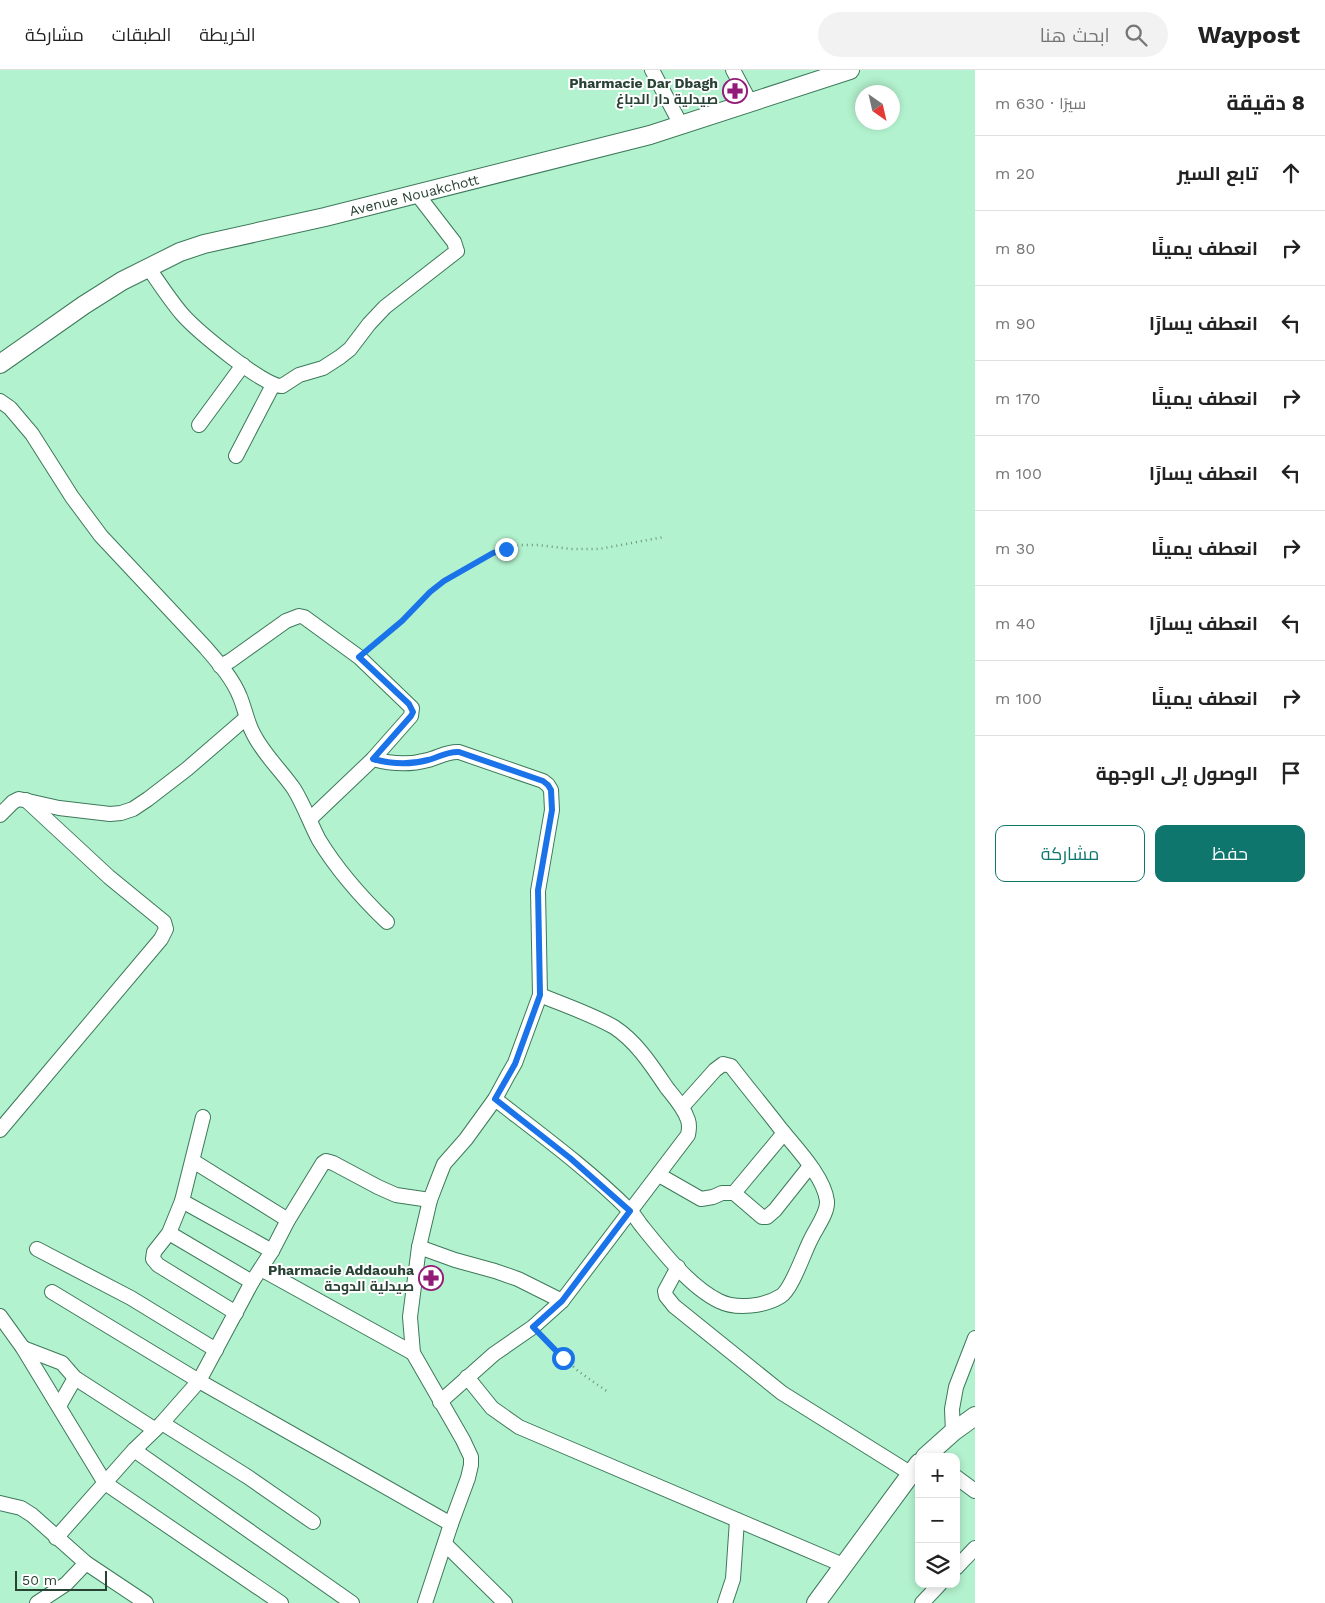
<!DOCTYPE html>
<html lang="ar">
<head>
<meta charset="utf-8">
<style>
	:root { --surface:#fff; --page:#f2f2f2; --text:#222; --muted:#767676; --line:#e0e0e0; --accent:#0f766e }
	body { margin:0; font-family:"Work Sans",Cairo,sans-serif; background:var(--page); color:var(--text); direction:rtl }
	.controls { position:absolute; right:15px; bottom:15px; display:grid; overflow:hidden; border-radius:10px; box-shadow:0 2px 8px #0003 }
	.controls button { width:45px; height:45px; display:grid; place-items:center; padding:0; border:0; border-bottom:1px solid var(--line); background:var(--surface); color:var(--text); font:25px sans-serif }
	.compass { position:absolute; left:855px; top:15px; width:45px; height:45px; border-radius:50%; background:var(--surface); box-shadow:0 2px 8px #0003; rotate:146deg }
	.scale { position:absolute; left:15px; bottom:12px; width:92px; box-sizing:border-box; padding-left:5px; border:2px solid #284234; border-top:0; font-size:14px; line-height:18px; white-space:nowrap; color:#284234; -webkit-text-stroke:4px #fff; paint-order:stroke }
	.stop { position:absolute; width:15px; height:15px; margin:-11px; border:4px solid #1a73e8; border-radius:50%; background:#fff }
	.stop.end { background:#1a73e8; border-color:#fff; box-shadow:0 1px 5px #0008 }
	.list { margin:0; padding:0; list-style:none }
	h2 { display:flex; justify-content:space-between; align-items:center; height:65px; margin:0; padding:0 20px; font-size:21px }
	h2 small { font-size:16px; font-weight:400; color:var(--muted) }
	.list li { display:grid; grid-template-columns:32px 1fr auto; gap:15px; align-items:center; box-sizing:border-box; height:75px; padding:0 20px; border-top:1px solid var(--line) }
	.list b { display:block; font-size:19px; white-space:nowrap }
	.list em { font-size:16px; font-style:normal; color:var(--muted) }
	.actions { display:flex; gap:10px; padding:15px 20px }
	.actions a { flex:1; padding:11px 0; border:1px solid var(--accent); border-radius:10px; text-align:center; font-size:18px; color:var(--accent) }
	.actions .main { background:var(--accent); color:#fff }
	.icon { flex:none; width:28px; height:28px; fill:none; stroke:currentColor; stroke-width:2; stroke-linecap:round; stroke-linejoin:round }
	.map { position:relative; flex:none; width:975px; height:1533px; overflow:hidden; direction:ltr }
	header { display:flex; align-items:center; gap:30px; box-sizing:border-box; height:70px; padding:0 25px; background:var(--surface); border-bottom:1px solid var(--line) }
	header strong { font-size:24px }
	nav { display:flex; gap:28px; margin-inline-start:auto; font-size:18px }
	.search { width:350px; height:45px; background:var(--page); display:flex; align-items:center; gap:12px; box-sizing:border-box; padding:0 18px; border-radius:28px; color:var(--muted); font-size:19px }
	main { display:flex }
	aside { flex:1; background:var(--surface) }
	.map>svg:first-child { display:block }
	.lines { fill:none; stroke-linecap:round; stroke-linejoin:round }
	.minor-casing { stroke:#3d795a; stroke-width:16 }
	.tertiary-casing { stroke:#3d795a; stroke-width:20 }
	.path { stroke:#6a967d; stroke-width:2.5; stroke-dasharray:1 4; stroke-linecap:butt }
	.minor { stroke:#fff; stroke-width:14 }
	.tertiary { stroke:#fff; stroke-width:18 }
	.route { stroke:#1a73e8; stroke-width:6 }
	.labels { text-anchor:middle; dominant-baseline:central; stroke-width:4; stroke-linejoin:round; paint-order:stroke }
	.poi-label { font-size:14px; font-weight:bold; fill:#284234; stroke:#fff; text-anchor:end }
	.street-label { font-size:14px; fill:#284234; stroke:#fff }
</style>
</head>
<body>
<header>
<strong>Waypost</strong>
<div class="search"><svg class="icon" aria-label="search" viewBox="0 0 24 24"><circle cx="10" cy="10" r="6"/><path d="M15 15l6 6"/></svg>ابحث هنا</div>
<nav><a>الخريطة</a><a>الطبقات</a><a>مشاركة</a></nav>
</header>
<main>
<aside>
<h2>8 دقيقة<small>سيرًا · 630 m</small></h2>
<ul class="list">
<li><svg class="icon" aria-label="ahead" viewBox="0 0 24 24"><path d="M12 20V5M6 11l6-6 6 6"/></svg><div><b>تابع السير</b></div><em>20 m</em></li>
<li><svg class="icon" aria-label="right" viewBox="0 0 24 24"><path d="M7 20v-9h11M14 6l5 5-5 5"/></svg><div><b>انعطف يمينًا</b></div><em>80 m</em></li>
<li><svg class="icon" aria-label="left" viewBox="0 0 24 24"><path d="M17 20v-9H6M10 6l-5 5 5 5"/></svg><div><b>انعطف يسارًا</b></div><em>90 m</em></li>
<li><svg class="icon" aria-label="right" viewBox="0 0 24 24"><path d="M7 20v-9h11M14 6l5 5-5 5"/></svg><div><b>انعطف يمينًا</b></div><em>170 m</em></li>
<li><svg class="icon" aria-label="left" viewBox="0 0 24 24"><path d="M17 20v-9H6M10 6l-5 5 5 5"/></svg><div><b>انعطف يسارًا</b></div><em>100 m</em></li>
<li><svg class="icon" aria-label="right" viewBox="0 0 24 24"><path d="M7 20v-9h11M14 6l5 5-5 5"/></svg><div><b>انعطف يمينًا</b></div><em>30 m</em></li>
<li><svg class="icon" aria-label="left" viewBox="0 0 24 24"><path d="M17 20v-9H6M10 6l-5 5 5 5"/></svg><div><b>انعطف يسارًا</b></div><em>40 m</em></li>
<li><svg class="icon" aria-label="right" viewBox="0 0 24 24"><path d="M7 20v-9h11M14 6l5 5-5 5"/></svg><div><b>انعطف يمينًا</b></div><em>100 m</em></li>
<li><svg class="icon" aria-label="arrive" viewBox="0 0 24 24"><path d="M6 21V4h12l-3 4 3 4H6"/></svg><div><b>الوصول إلى الوجهة</b></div></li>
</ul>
<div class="actions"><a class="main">حفظ</a><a>مشاركة</a></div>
</aside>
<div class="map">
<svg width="975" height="1533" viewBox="0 0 975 1533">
	<rect width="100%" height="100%" fill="#b3f2ce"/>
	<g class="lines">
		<defs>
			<g id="minor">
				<path d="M 652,0 L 681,55"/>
				<path d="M 733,0 L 750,32"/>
				<path d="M 148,197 C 159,213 170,230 182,244 C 196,260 264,317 282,316 L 299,305 L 323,298 L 340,287 L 350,279 L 369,254 L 385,237 L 457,181 L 454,172 L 417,124"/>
				<path d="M 0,331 L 10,338 L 32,364 L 72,427 L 101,466 L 205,577 C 218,592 233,609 240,627 C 245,639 247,652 253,663 C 263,684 281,700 294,719 C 304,735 310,753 319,770 C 338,801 361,827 387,852"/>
				<path d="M 199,355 L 243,295"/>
				<path d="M 236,386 L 273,315"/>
				<path d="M 220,596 L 230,591 L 286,551 L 299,546 L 304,547 L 359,587 L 412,638 L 411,646 L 373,689 L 310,749"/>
				<path d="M 373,689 C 391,694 410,695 428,690 C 439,687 448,681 459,682 L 543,711 L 548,715 L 551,720 L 552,740 L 538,821 L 540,925 L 515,993 L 508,1005 L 495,1029 L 466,1069 L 444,1094 L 440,1104 L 430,1130 L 419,1177 L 410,1247 L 413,1283 L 463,1370 L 471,1387 L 471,1395 L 468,1408 L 451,1454 L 425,1533"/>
				<path d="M 0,745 L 13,732 L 19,729 L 59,738 L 110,744 L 121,743 L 133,739 L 148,729 L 187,699 L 246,648"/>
				<path d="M 495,1029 C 540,1064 588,1099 629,1140 C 634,1144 637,1150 641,1155 C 661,1180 690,1217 719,1231 C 737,1240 765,1236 781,1226 C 792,1219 804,1182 811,1169 C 816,1158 828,1143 827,1131 C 824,1106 795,1077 780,1058 C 764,1037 747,1017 731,996 L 723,994 L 715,1000 L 682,1037"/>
				<path d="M 203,1047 L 182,1131 L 169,1163 L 154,1182 L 153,1189 L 158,1195 L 236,1243"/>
				<path d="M 0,1060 L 161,869 L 166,859 L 164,852 L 109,807 L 26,730"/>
				<path d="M 193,1091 L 288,1150"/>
				<path d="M 659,1105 L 701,1129 L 713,1127 L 722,1123 L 734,1123 L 762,1147 L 767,1147 L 775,1140 L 810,1096"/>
				<path d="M 734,1123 L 784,1063"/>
				<path d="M 182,1131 L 272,1181"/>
				<path d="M 169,1163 L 252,1212"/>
				<path d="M 419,1177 L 455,1190 L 495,1201 L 518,1209 L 562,1231"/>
				<path d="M 37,1179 L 131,1228 L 216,1280"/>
				<path d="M 678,1197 L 665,1221 L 666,1226 L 674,1236 L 782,1323 L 910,1403"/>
				<path d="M 261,1199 L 413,1283"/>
				<path d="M 52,1222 L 199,1311 L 451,1454"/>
				<path d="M 0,1246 L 23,1278 L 105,1413 L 281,1533"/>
				<path d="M 23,1278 L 62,1293 L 75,1308 L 154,1359"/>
				<path d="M 467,1307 L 492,1338 L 519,1357 L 843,1495"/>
				<path d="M 440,1332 L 494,1284 L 533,1257 L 562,1231 L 688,1065 C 689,1059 690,1056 688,1050 C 684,1038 675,1028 667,1018 C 652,996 637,972 614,957 C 591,944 564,935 540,925"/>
				<path d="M 59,1336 L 75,1308"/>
				<path d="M 162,1353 L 248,1407 L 313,1452"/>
				<path d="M 953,1362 L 952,1339 L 956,1317 L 975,1268"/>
				<path d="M 134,1380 L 352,1533"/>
				<path d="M 956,1407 L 975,1421"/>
				<path d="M 0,1433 L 21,1438 L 32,1445 L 86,1493 L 146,1533"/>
				<path d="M 56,1468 L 134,1380 L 162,1353 L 199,1311 L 252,1212 L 272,1181 L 288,1150 L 323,1093 L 326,1091 L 333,1093 L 378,1117 L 396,1125 L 430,1130"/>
				<path d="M 445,1474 L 505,1533"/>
				<path d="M 956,1498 L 975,1478"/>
				<path d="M 37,1533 L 66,1514 L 86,1493"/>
				<path d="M 725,1533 L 733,1509 L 737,1450"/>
				<path d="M 922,1533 L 940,1514"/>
			</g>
			<g id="tertiary">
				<path d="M 0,294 L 84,235 L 122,211 L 180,182 L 204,174 L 325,147 L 650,65 L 850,0"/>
				<path d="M 925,1387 L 953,1362 L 975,1346"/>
				<path d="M 816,1533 L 919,1393"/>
			</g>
		</defs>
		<use href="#minor" class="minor-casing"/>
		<use href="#tertiary" class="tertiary-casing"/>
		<g class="path">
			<path d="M 367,580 L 402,551 L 430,522 L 458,502 L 493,483 L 519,475 L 538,475 L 571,479 L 599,479 L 664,467"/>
			<path d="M 541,1265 L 578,1301 L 608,1322"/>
		</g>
		<use href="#minor" class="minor"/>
		<use href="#tertiary" class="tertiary"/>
	</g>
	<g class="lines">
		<path class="route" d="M 506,479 L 493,483 L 444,511 L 430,522 L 402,551 L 359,587 L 409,634 L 413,642 L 411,646 L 373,689 C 391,694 410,695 428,690 C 439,687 448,681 459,682 L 543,711 L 548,715 L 551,720 L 552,740 L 538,820 L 540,925 L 515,994 L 495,1029 L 570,1088 L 630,1141 L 562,1231 L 533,1257 L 563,1288"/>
	</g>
	<defs>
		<symbol id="pharmacy-ring" viewBox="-11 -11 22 22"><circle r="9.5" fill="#fff" stroke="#931b78" stroke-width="1.5"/><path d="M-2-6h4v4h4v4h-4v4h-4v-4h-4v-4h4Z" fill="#931b78"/></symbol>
	</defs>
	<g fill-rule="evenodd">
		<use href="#pharmacy-ring" x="721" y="7" width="28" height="28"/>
		<use href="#pharmacy-ring" x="417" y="1194" width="28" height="28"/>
	</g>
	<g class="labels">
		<g class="poi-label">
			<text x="718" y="13">Pharmacie Dar Dbagh<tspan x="718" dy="16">صيدلية دار الدباغ</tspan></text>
			<text x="414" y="1200">Pharmacie Addaouha<tspan x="414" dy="16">صيدلية الدوحة</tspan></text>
		</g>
		<g class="street-label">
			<text transform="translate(414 125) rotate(-14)">Avenue Nouakchott</text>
		</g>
	</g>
</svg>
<div class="controls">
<button>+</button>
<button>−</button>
<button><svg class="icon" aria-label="layers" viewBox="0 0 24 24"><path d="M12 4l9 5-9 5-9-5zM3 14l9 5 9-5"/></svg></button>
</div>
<svg class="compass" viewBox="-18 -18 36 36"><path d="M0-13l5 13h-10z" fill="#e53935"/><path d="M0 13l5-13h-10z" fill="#767676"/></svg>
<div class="scale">50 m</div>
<div class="stop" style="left:563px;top:1288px"></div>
<div class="stop end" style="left:506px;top:479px"></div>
</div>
</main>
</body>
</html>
